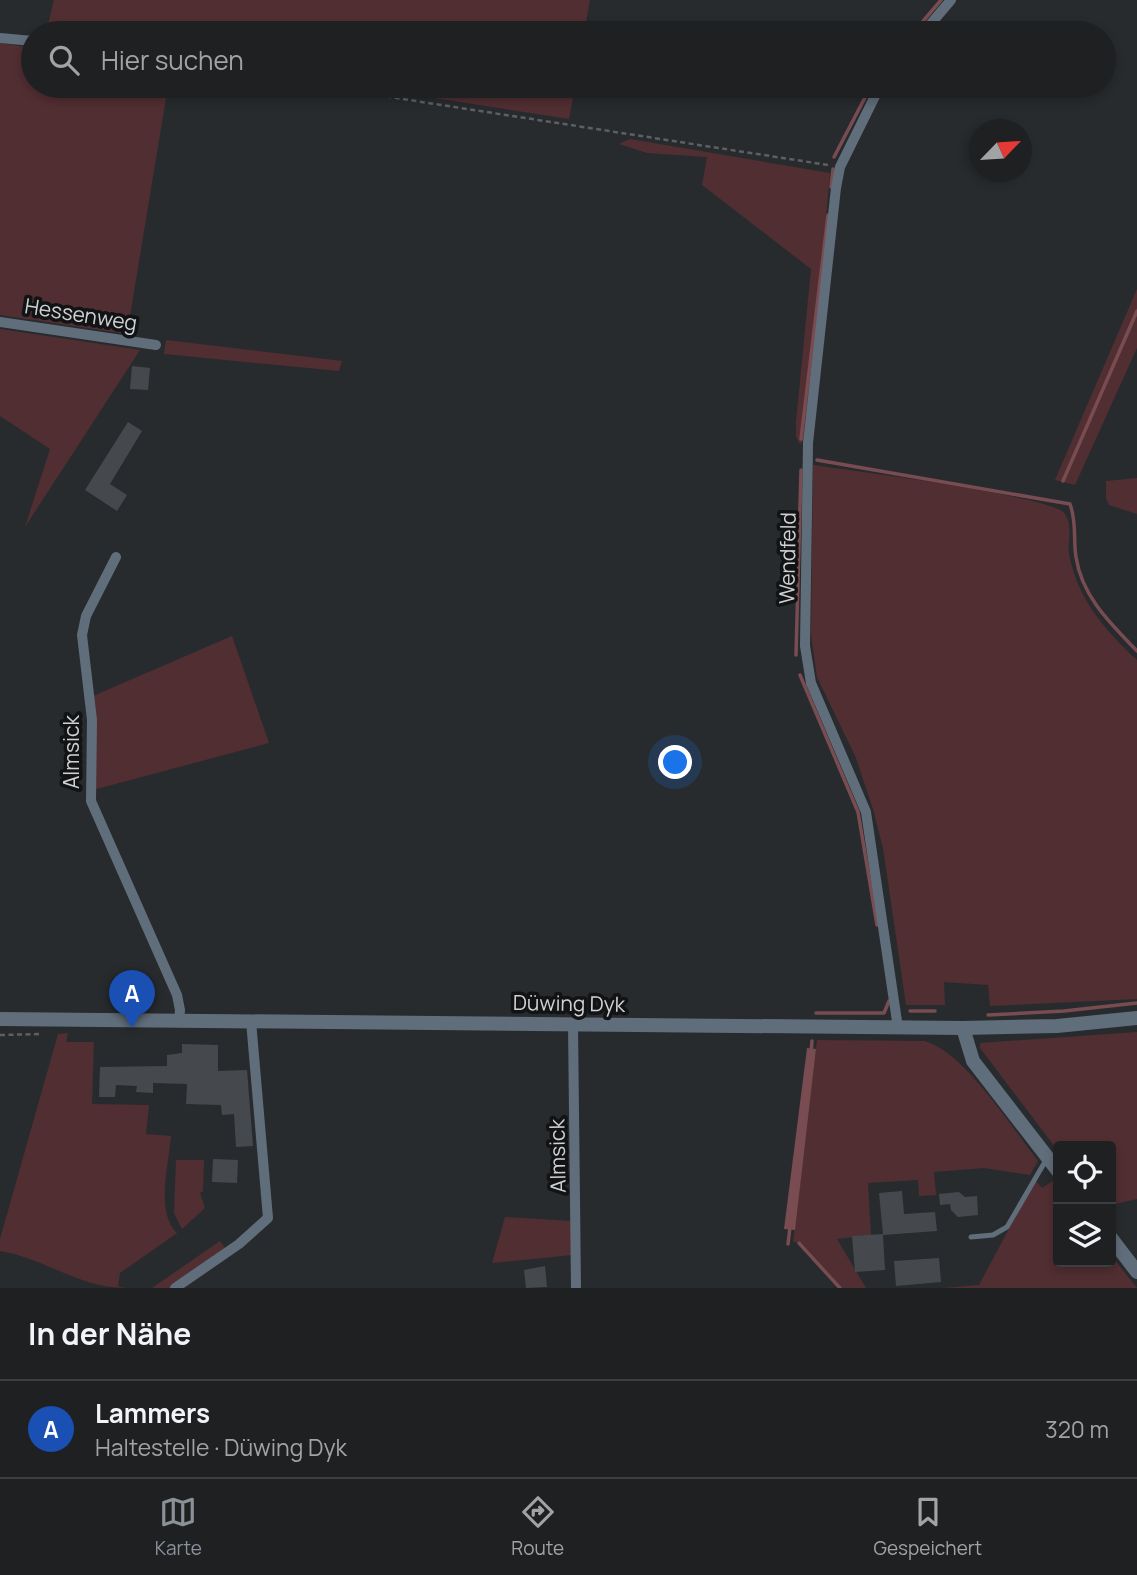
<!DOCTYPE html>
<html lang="de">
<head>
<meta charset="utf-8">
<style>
	:root { --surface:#1e2022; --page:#2b2d2f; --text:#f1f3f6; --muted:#a1a3a5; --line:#3c3e40; --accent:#8c9099 }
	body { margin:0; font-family:Manrope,sans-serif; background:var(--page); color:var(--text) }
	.controls { position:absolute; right:21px; bottom:21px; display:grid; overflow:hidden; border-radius:7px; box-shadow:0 4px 10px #0003 }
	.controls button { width:63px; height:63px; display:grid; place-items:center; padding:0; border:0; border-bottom:2px solid var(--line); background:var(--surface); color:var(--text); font:35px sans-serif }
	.compass { position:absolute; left:969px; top:119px; width:63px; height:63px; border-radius:50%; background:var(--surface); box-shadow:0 4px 10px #0003; rotate:65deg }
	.you { position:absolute; left:676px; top:763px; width:24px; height:24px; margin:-18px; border:5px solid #fff; border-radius:50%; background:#1a73e8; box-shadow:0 0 0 10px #1a73e833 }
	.badge { display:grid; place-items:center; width:46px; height:46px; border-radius:50%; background:var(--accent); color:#fff; font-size:23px; font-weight:700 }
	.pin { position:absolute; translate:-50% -58px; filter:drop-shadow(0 2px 4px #0008) }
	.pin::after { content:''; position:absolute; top:37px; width:24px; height:21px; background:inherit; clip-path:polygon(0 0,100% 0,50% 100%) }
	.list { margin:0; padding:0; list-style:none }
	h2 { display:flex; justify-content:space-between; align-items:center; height:91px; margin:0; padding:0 28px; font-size:30px }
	h2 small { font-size:23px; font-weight:400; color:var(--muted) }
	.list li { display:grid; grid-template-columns:46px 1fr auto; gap:21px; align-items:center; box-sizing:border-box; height:98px; padding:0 28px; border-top:2px solid var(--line) }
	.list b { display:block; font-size:26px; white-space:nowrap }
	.list p { margin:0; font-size:23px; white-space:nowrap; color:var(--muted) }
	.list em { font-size:23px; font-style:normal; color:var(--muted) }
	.icon { flex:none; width:38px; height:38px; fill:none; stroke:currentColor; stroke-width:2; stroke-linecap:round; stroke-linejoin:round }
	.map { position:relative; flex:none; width:1137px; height:1288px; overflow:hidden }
	.search { position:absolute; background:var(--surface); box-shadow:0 4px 10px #0003; left:21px; right:21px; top:21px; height:77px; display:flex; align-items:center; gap:18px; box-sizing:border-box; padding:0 24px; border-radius:38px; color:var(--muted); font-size:26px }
	.sheet { height:189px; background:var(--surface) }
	nav { display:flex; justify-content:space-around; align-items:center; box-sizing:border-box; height:98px; border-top:2px solid var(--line); background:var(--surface); font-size:19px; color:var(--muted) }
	nav a { display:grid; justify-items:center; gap:4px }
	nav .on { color:var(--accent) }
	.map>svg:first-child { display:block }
	.green { fill:#512e32 }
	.water { fill:#784c51 }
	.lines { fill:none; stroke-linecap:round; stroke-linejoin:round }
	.stream { stroke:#784c51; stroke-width:3.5 }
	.building { fill:#45484c }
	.path { stroke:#5d6062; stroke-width:2.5; stroke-dasharray:5 3.5; stroke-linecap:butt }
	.service { stroke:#606e7b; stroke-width:5 }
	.minor { stroke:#606e7b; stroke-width:10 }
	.tertiary { stroke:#606e7b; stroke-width:14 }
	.labels { text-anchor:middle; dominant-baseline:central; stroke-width:7; stroke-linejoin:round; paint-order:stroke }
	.street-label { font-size:21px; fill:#d0d1d3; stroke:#121315 }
</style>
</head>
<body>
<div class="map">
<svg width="1137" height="1288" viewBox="0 0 1137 1288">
	<rect width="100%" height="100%" fill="#282b2e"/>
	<g class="green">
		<path d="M 54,0 L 590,0 L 584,33 L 46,33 Z"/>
		<path d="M 0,43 L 33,48 L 33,86 L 168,86 L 127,334 L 0,315 Z"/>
		<path d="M 357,86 L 575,86 L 569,119 Z"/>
		<path d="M 630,139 L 830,173 L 806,439 L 800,444 L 796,437 L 796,422 L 811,269 L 702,185 L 707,157 L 647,153 L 619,144 Z"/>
		<path d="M 1137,289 L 1137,348 L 1075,485 L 1055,480 Z"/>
		<path d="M 0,329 L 140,350 L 25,527 L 50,449 L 0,416 Z"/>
		<path d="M 166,340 L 342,361 L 339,371 L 164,354 Z"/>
		<path d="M 813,465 C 848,470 1051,496 1064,513 C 1074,525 1067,540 1069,554 C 1078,600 1104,629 1137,660 L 1137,999 L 990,1006 L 988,985 L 944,982 L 945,1005 L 906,1005 L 883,848 L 873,809 L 856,758 L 817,677 L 811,634 Z"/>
		<path d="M 1137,478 L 1137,514 L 1109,505 L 1106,498 L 1106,481 Z"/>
		<path d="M 232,636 L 269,743 L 93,790 L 93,696 Z"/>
		<path d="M 1137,1032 L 1137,1199 L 1111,1205 L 1111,1146 L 1058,1146 L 1058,1151 L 980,1048 L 980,1043 Z"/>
		<path d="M 68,1033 L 66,1042 L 94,1042 L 92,1104 L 149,1105 L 146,1134 L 171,1136 C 169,1164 155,1212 177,1233 L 120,1273 L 118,1286 L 125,1288 C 80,1288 44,1258 0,1251 L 0,1239 L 58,1034 Z"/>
		<path d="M 817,1040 L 924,1041 C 963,1050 1012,1128 1038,1161 L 1030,1175 L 984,1168 L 934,1172 L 936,1195 L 919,1196 L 918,1180 L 868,1183 L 871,1235 L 837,1239 L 866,1288 L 842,1288 L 802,1243 L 793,1242 Z"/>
		<path d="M 176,1160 L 204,1160 L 203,1191 L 200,1193 L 205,1208 L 182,1229 L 174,1213 Z"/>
		<path d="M 1035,1180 L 1042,1188 L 1053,1181 L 1058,1188 L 1058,1262 L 1111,1262 L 1111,1255 L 1137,1288 L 943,1288 L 979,1285 Z"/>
		<path d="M 505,1217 L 573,1221 L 572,1255 L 492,1263 Z"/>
		<path d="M 220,1241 L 227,1251 L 170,1288 L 152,1288 Z"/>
	</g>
	<path class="water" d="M 807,1048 L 816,1049 L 795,1230 L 784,1229 Z"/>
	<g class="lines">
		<g class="stream">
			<path d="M 913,33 L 941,0"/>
			<path d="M 834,157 L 871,86"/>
			<path d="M 831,187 L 833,169"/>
			<path d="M 801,439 L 828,215"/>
			<path d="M 817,460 L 1070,504 C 1077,523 1073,539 1076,557 C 1082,597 1111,624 1137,651"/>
			<path d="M 1063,481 L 1137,311"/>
			<path d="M 796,655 L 801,470"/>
			<path d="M 800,675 L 858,812 L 877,925"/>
			<path d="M 910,1011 L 935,1011"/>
			<path d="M 816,1013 L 884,1013 L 889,1001"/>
			<path d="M 988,1015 L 1064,1011 L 1137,1003"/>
			<path d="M 811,1053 L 812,1041"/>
			<path d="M 799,1243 L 840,1288"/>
			<path d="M 788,1244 L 790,1227"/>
		</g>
	</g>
	<g class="building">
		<path d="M 132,366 L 150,368 L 148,390 L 130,389 Z"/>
		<path d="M 128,422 L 142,431 L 110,484 L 127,495 L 117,511 L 85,490 Z"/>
		<path d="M 182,1044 L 218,1045 L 218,1071 L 247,1070 L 253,1146 L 236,1147 L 234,1114 L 222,1115 L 221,1105 L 186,1104 L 187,1084 L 153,1083 L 153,1093 L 136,1092 L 137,1086 L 116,1085 L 115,1097 L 99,1097 L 100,1067 L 167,1066 L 167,1055 L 182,1053 Z"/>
		<path d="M 213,1159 L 238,1160 L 237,1183 L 212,1182 Z"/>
		<path d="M 902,1191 L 904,1214 L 935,1212 L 937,1231 L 883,1235 L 885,1270 L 855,1272 L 852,1236 L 883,1234 L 879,1193 Z"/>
		<path d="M 959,1192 L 965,1197 L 977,1196 L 978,1215 L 958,1217 L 951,1210 L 950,1204 L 940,1205 L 939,1194 Z"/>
		<path d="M 939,1258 L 941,1282 L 896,1286 L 894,1261 Z"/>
		<path d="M 545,1266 L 547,1287 L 526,1288 L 524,1270 Z"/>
	</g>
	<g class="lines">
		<g class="path">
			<path d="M 319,86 L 828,165"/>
			<path d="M 0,1035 L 42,1034"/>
		</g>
		<path class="service" d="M 971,1237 L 993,1235 L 1007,1227 L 1046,1160"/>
		<g class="minor">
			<path d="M 923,33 L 951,0"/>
			<path d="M 0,38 L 33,41"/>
			<path d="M 880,86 L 840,167 L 836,188 L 808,443 L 805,646 L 811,683 L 866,812 L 898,1028"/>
			<path d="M 0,322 L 156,345"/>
			<path d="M 116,557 L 86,616 L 82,635 L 92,720 L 91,801 L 177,995 L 180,1010 L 179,1021"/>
			<path d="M 573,1024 L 576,1288"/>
			<path d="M 175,1288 L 239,1244 L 268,1218 L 251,1021"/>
		</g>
		<g class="tertiary">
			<path d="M 0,1019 L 963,1028 L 1057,1026 L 1137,1018"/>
			<path d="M 963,1028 L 973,1061 L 1058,1171"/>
			<path d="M 1111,1238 L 1137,1272"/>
		</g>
	</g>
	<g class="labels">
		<g class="street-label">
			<text transform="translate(81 314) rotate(9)">Hessenweg</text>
			<text transform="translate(787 558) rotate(-89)">Wendfeld</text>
			<text transform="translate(71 752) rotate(-90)">Almsick</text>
			<text transform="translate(569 1003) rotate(1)">Düwing Dyk</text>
			<text transform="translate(557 1156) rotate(-91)">Almsick</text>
		</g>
	</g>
</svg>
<div class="controls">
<button><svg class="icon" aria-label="locate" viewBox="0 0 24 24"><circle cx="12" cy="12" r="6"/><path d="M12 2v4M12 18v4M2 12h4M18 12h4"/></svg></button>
<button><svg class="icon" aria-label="layers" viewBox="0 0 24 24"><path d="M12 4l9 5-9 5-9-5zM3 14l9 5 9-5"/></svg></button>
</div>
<svg class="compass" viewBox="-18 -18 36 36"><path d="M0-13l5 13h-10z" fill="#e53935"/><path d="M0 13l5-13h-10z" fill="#a1a3a5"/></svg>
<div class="you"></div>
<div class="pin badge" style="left:132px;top:1028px;background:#1a4fb4">A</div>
<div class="search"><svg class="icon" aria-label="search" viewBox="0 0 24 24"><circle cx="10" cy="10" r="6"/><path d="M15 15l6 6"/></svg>Hier suchen</div>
</div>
<section class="sheet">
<h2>In der Nähe<small></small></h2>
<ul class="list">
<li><span class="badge" style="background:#1a4fb4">A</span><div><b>Lammers</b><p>Haltestelle · Düwing Dyk</p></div><em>320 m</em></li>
</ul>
</section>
<nav>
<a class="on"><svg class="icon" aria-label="map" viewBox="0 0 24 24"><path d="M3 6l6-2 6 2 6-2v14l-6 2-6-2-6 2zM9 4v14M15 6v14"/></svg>Karte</a>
<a><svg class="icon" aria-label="directions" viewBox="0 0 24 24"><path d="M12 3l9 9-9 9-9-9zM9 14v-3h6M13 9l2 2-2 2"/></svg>Route</a>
<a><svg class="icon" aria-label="saved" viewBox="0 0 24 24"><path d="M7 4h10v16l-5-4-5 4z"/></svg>Gespeichert</a>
</nav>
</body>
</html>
